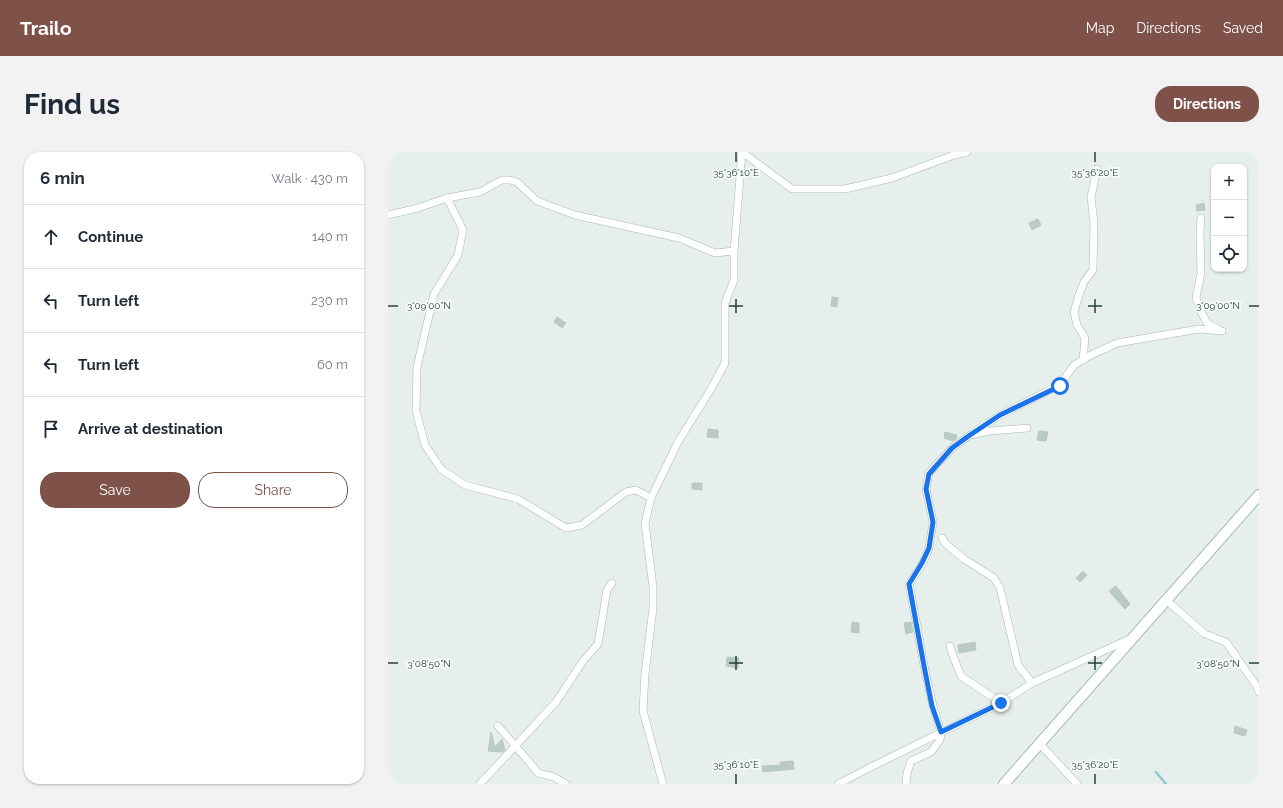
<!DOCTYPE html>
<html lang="en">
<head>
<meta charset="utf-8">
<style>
	:root { --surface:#fff; --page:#f2f2f3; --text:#1f2937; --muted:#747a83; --line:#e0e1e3; --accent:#7f5249 }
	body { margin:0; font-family:Raleway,sans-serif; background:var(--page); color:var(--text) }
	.controls { position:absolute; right:12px; top:12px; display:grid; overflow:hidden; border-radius:8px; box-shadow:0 1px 3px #0004 }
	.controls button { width:36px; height:36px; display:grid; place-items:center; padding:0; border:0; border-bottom:1px solid var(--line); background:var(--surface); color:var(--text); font:20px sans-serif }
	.stop { position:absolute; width:12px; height:12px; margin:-9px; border:3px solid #1a73e8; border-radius:50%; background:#fff }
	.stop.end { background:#1a73e8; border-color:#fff; box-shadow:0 1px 4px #0008 }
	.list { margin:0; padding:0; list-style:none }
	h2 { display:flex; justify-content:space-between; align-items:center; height:52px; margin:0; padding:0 16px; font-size:17px }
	h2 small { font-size:13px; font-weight:400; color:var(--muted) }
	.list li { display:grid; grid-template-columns:26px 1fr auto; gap:12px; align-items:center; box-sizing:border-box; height:64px; padding:0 16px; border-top:1px solid var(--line) }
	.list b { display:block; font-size:15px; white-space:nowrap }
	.list em { font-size:13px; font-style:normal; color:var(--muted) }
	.actions { display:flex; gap:8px; padding:12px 16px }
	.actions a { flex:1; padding:9px 0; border:1px solid var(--accent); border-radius:16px; text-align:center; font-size:14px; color:var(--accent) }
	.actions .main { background:var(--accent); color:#fff }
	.icon { flex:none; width:22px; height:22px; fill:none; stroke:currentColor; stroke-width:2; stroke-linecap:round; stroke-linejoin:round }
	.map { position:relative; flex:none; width:871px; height:632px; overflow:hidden; border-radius:16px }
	header { display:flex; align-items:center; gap:24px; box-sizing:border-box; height:56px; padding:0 20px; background:var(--accent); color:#fff }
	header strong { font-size:19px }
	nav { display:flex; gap:22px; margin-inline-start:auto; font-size:14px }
	.intro { display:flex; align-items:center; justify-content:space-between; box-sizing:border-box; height:96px; padding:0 24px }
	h1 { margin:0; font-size:28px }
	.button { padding:10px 18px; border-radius:16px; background:var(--accent); color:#fff; font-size:14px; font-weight:700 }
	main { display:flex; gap:24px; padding:0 24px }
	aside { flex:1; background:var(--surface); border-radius:16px; box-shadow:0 1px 3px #0004 }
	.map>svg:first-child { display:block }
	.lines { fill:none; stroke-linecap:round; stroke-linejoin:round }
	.stream { stroke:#8ec9d4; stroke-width:2.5 }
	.building { fill:#bbcac4; stroke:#b8c9c2 }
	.minor-casing { stroke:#a8b8b2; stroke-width:8 }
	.secondary-casing { stroke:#a4bbb3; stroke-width:12 }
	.minor { stroke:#fff; stroke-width:7 }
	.secondary { stroke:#fff; stroke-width:10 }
	.route { stroke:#1a73e8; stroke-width:5 }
	.ticks { fill:none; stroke:#24423a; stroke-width:1.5 }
	.ticks-label { font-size:10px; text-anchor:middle; fill:#24423a; stroke:#f7fbf9; stroke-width:3.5; stroke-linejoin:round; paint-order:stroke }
</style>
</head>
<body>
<header>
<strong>Trailo</strong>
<nav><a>Map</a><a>Directions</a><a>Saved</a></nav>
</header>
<div class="intro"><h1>Find us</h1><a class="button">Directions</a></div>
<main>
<aside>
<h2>6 min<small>Walk · 430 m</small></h2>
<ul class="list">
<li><svg class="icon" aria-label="ahead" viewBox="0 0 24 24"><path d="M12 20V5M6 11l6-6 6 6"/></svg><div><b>Continue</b></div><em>140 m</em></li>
<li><svg class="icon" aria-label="left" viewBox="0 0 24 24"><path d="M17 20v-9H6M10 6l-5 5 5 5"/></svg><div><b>Turn left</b></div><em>230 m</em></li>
<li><svg class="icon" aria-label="left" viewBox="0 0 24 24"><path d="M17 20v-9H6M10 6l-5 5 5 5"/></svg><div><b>Turn left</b></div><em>60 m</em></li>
<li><svg class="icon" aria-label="arrive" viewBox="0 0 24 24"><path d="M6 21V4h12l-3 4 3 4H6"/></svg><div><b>Arrive at destination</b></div></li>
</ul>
<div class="actions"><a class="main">Save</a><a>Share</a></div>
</aside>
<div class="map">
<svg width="871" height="632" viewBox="0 0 871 632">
	<rect width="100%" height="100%" fill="#e6efeb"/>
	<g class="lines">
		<path class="stream" d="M 768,620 L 778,632"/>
	</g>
	<g class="building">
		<path d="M 816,51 L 817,58 L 809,59 L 808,53 Z"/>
		<path d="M 650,67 L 653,73 L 644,78 L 641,71 Z"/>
		<path d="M 444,145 L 450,146 L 449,155 L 443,154 Z"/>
		<path d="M 169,165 L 178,171 L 174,176 L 166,170 Z"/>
		<path d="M 320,277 L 330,278 L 330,286 L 319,285 Z"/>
		<path d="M 651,279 L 660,280 L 658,289 L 649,288 Z"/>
		<path d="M 557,280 L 569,283 L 568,287 L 565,289 L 556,286 Z"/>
		<path d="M 304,331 L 314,331 L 314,338 L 304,337 Z"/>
		<path d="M 695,419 L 699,423 L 692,430 L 688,426 Z"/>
		<path d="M 728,434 L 742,452 L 737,457 L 721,439 Z"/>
		<path d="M 464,470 L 471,471 L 471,481 L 463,480 Z"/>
		<path d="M 523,470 L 525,480 L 518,482 L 516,471 Z"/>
		<path d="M 587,490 L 588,498 L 571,501 L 570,493 Z"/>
		<path d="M 339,505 L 351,506 L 350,516 L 338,514 Z"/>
		<path d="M 847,574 L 859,578 L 857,584 L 846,581 Z"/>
		<path d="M 103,580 L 107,595 L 114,587 L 117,598 L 115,600 L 100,599 Z"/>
		<path d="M 405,609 L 406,617 L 375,620 L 374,614 L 393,613 L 392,610 Z"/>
	</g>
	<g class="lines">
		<defs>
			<g id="minor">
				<path d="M 354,0 L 404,37 L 457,37 L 504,26 L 566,3 L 579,0"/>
				<path d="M 59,46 L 75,78 L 70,103 L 46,142 L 29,215 L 28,259 L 37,293 L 53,317 L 77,333 L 130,347 L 178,376 L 194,373 L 238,340 L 248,338 L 263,346"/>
				<path d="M 0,63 L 30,56 L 59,46 L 92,40 L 114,28 L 122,28 L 129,30 L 149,49 L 187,63 L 291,86 L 327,101 L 346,99"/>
				<path d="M 813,66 L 812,80 L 813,121 L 808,146 L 813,160 L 820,172 L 830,177"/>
				<path d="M 695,208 L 697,186 L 689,173 L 686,160 L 691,143 L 696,130 L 705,118 L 706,71 L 703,45 L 709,17"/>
				<path d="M 586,280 L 612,263 L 672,233 L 686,213 L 701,204 L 729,191 L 811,177 L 834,179"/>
				<path d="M 554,386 L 558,392 L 576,407 L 606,426 L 612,436 L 630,513 L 644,531"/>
				<path d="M 778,448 L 817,482 L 838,490 L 868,533 L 871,540"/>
				<path d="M 562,494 L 564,501 L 573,524 L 613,551"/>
				<path d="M 110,574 L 137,605 L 150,621 L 166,625 L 178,632"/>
				<path d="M 651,591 L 689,632"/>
				<path d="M 92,632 L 168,550 L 195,509 L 210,492 L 219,438 L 224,431"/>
				<path d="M 275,632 L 255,559 L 257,522 L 265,456 L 265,435 L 257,371 L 263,346 L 290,290 L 323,237 L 337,211 L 337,151 L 346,128 L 346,99 L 354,0"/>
				<path d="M 450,632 L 485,614 L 613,551 L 644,531 L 742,487"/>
				<path d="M 518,632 L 519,621 L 523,609 L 543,600 L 552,588 L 553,580 L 545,554 L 536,514 L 529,474 L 521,432 L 535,411 L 541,396 L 545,370 L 538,337 L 541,321 L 564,296 L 582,283 L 602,279 L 639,276"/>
			</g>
			<path id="secondary" d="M 616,632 L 871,343"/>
		</defs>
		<use href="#minor" class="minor-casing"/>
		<use href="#secondary" class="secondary-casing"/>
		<use href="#minor" class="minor"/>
		<use href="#secondary" class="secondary"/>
	</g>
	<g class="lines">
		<path class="route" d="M 613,551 L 553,580 L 544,554 L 536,514 L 521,432 L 534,411 L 541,396 L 545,370 L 538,337 L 541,322 L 564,296 L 582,283 L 612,263 L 672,234"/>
	</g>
	<path class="ticks" d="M 348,0 L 348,10M 707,0 L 707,10M 348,147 L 348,161M 707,147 L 707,161M 0,154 L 10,154M 341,154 L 355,154M 700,154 L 714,154M 861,154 L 871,154M 348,504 L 348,518M 707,504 L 707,518M 0,511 L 10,511M 341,511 L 355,511M 700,511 L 714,511M 861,511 L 871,511M 348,622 L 348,632M 707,622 L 707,632"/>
	<g class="ticks-label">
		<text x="348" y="24">35°36'10"E</text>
		<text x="707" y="24">35°36'20"E</text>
		<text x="41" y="157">3°09'00"N</text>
		<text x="830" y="157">3°09'00"N</text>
		<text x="41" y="515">3°08'50"N</text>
		<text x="830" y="515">3°08'50"N</text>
		<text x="348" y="616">35°36'10"E</text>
		<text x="707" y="616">35°36'20"E</text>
	</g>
</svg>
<div class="controls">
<button>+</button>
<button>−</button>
<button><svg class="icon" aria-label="locate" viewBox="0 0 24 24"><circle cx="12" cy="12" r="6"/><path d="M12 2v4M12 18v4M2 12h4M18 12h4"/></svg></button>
</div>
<div class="stop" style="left:672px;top:234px"></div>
<div class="stop end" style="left:613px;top:551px"></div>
</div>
</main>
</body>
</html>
